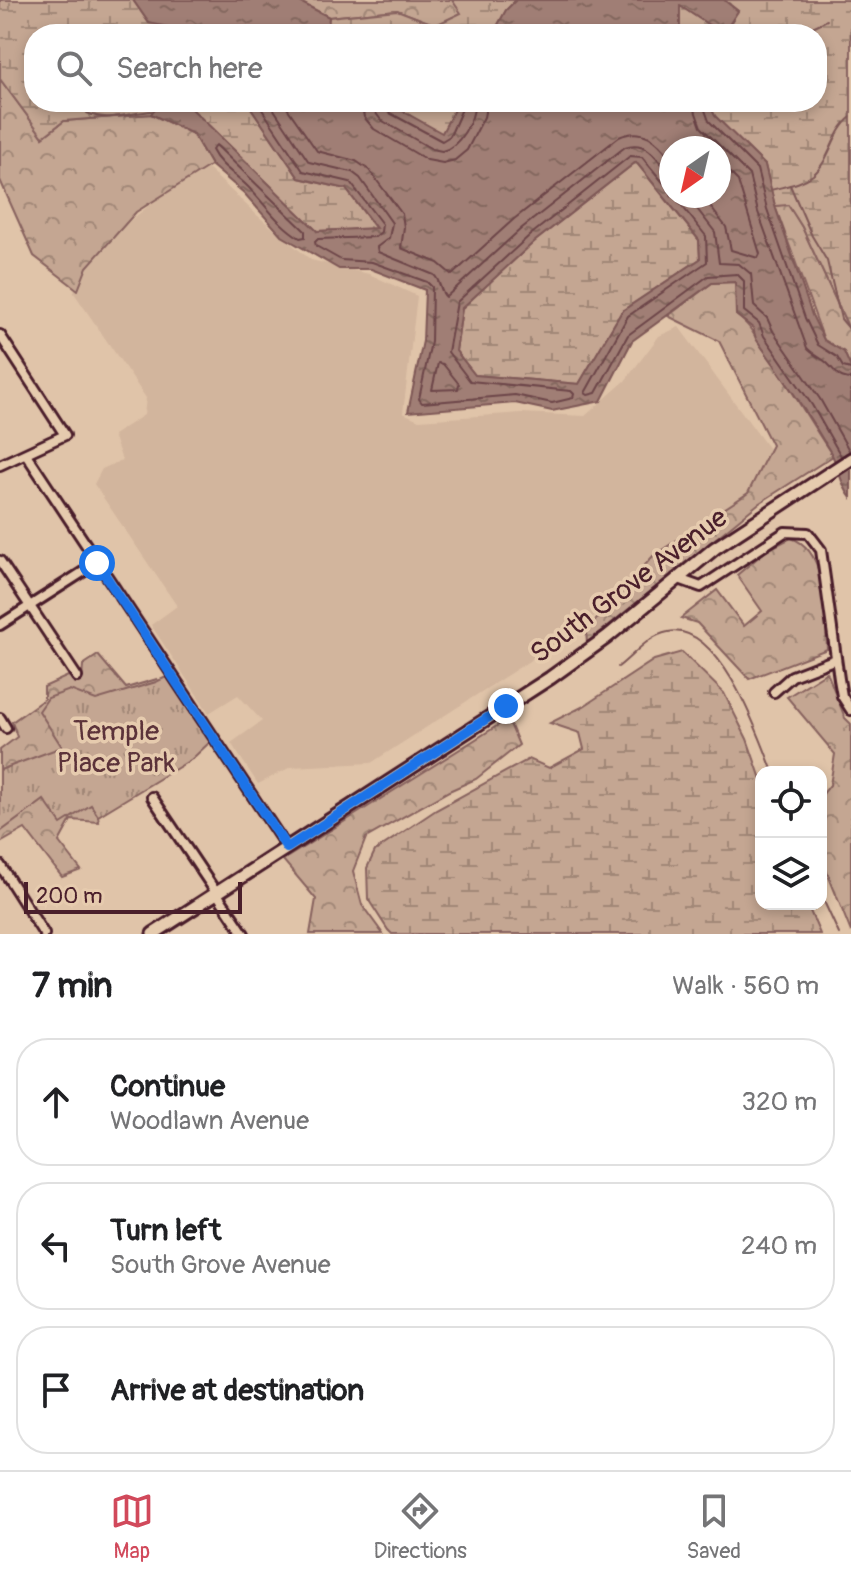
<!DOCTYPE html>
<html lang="en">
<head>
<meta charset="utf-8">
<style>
	:root { --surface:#fff; --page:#f6f6f6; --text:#202124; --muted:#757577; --line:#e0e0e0; --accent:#d1495b }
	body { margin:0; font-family:Pangolin,sans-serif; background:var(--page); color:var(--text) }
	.controls { position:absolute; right:24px; bottom:24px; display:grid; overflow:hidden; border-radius:16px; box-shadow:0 4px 12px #0003 }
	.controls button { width:72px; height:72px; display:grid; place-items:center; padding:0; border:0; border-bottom:2px solid var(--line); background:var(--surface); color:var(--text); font:40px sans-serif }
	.compass { position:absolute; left:659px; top:136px; width:72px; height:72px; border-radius:50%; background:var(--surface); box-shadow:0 4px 12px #0003; rotate:214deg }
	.scale { position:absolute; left:24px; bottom:20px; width:218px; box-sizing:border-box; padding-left:8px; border:4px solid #4a1f2b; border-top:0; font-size:22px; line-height:28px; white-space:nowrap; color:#4a1f2b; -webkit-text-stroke:6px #e6cbae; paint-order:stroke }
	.stop { position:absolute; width:24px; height:24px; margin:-18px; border:6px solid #1a73e8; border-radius:50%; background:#fff }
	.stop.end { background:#1a73e8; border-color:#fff; box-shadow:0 2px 8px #0008 }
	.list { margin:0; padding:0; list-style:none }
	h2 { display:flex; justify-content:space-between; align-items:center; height:104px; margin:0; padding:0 32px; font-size:34px }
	h2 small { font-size:26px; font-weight:400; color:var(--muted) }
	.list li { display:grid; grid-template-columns:52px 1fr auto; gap:24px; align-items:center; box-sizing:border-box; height:128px; margin:0 16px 16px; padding:0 16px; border:2px solid var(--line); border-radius:32px }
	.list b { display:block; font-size:30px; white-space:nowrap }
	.list p { margin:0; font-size:26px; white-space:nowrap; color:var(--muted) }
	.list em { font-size:26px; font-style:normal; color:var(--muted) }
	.icon { flex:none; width:44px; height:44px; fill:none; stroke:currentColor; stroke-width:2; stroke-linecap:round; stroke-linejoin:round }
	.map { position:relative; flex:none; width:851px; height:934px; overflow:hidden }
	.search { position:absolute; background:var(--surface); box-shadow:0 4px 12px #0003; left:24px; right:24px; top:24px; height:88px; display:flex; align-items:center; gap:20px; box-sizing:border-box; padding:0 28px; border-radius:32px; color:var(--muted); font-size:30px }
	.sheet { height:536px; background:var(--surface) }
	nav { display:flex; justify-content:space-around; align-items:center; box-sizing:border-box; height:112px; border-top:2px solid var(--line); background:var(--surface); font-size:22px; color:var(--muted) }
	nav a { display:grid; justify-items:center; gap:4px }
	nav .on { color:var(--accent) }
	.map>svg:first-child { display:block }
	.built { fill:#d2b59d }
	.forest { fill:url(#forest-crowns); stroke:#87625e; stroke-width:2 }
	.wetland { fill:url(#wetland-marsh); stroke:#87625e; stroke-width:2 }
	.park { fill:url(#park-tufts); stroke:#87625e; stroke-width:2 }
	.water { fill:url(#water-ripples); stroke:#7e5857; stroke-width:2; fill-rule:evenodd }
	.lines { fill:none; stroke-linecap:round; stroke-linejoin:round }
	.shore { stroke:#6c4548; stroke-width:2 }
	.stream { stroke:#7e5857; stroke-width:2 }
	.minor-casing { stroke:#4a1f2b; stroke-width:14 }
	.secondary-casing { stroke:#4a1f2b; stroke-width:17 }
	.minor { stroke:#e6cbae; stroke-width:8 }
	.secondary { stroke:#e6cbae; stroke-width:11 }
	.route { stroke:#1a73e8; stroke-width:10 }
	.labels { text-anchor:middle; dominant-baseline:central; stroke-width:7; stroke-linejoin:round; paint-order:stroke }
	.street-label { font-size:28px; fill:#4a1f2b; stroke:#e6cbae }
	.park-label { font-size:28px; fill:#5c333a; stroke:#e6cbae }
</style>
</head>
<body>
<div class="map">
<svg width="851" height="934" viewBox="0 0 851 934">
	<defs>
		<pattern id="forest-crowns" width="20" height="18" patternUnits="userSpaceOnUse" patternTransform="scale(2)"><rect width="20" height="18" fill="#c4a692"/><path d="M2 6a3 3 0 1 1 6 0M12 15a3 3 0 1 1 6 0" fill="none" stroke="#a18777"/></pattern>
		<pattern id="wetland-marsh" width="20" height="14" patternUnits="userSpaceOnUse" patternTransform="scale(2)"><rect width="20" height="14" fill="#c4a692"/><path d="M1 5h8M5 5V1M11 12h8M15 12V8" fill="none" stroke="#a18777"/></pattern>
		<pattern id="park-tufts" width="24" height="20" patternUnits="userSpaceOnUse" patternTransform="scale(2)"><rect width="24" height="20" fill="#c4a692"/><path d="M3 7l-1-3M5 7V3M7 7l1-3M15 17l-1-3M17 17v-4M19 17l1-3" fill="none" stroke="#a18777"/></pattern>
		<pattern id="water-ripples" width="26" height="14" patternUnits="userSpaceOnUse" patternTransform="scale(2)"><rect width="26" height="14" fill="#a07e74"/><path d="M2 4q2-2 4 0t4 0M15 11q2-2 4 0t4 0" fill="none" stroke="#84675f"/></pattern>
	</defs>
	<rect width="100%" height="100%" fill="#e0c4a9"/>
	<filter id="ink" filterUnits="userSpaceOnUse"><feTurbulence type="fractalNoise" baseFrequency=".0125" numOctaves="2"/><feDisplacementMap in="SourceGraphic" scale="16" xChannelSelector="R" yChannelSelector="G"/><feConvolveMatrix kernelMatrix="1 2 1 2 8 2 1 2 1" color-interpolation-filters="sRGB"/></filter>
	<g filter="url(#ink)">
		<path class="built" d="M 202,163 L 258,216 L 311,260 L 369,274 L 417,296 L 403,413 L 419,420 L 521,413 L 585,416 L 625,381 L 659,336 L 679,327 L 783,468 L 574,632 L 371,763 L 291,767 L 258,784 L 231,743 L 262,721 L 238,695 L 209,713 L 151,625 L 177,606 L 94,484 L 102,469 L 122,460 L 113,435 L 144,415 L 146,398 L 74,293 L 84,258 Z"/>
		<g class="forest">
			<path d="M 296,0 L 452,0 L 462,13 L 436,25 L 397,10 L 329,17 Z"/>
			<path d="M 0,79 L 43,137 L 64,121 L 151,114 L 193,134 L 211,165 L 136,212 L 87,267 L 78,290 L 34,256 L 0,180 Z"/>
			<path d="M 788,204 L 802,227 L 851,333 L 851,368 L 844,352 L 824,340 L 775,206 Z"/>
			<path d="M 736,282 L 736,315 C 754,329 751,332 763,349 C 789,383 808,420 833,456 L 758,504 L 587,643 L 586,631 L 653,556 L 748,493 L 772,445 L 719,341 L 668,316 L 712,283 Z"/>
			<path d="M 791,538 C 829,550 825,616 827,649 L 749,679 L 697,623 L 681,618 L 717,590 L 744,626 L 762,611 L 737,575 L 767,550 Z"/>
			<path d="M 98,655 L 126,688 L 157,679 L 197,745 L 98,816 L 99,822 L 71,820 L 59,842 L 81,870 L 62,877 L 25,829 L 0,843 L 0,750 L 17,737 L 12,722 L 44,699 L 44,687 L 68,676 L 82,680 L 83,665 Z"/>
			<path d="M 827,672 L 845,718 L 851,724 L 851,932 L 821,857 L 821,796 L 830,785 L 835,754 L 787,697 Z"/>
			<path d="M 508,719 L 519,745 L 476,779 L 449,791 L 366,838 L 353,871 L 362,905 L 383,934 L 310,934 L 316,899 L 283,860 Z"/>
		</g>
		<g class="wetland">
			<path d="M 0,0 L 133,0 L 149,23 L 202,34 L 34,34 L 34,102 L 160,102 L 151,114 L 64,121 L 43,137 L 0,79 Z"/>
			<path d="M 452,0 L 516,0 L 506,10 L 493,34 L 327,34 L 329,17 L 397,10 L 436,25 L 461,13 Z"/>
			<path d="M 724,0 L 851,0 L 851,333 L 802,227 L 788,205 L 775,206 L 765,165 L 715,116 L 708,102 L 817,102 L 817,34 L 723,34 L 738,11 Z"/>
			<path d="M 679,5 L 722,34 L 680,34 Z"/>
			<path d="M 182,102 L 247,102 L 299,178 L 346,189 L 376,229 L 317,231 L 188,105 Z"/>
			<path d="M 386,102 L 458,102 L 442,134 Z"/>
			<path d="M 636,162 L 699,240 L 700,259 L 622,311 L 579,384 L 475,375 L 456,351 L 462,308 L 534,242 Z"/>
			<path d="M 682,652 L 724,693 L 747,739 L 761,779 L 761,904 L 807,904 L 820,934 L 392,934 L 388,930 L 368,899 L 367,868 L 375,851 L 436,810 L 529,759 L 549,768 L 584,749 L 580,733 L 550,723 L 584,706 L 654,660 Z"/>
		</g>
		<path class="park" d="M 168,676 L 211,741 L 192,759 L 98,816 L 91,805 L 61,824 L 44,800 L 0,832 L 0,770 L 62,747 L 39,711 L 48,698 L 70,690 L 96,700 L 156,682 Z"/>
		<g class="water">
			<path d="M 133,0 L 296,0 L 329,17 L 327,34 L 202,34 L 149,23 Z"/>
			<path d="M 516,0 L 724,0 L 738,11 L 723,34 L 680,6 L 680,34 L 493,34 L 506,10 Z"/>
			<path d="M 160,102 L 182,102 L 188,105 L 317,231 L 376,228 L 346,189 L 299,178 L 247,102 L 386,102 L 442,133 L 458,102 L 708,102 L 715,116 L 765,165 L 775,206 L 812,315 L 824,340 L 844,352 L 851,368 L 851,498 C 840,484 839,467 831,453 C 808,414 783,376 756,339 L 753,328 L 736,315 L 735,282 L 712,283 L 632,341 L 601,401 L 552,411 L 515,403 L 408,412 L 423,341 L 425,290 L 371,269 L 339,269 L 282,236 L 244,193 L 211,165 L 193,134 L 151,114 ZM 671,148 L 719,148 L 719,196 L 671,196 ZM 636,162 L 699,240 L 700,259 L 622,311 L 579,384 L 475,375 L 456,351 L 462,308 L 534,242 Z"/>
		</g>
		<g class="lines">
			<g class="shore">
				<path d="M 257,102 L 303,171 L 350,182 L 382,224 L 381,232 L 375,237 L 318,239 L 315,242 L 316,246 L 341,260 L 372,262 L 427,282 L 432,287 L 431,342 L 419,399 L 422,403 L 515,395 L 552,403 L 573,398 L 574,394 L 571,391 L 470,381 L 448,352 L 457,302 L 529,236 L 630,156 L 642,157 L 671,192"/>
				<path d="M 269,102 L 309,162 L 352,172 L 360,178 L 392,223 L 389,238 L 377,247 L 378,252 L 434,275 C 441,281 440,293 446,297 L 522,228 L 625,147 C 648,139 659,161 671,177"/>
				<path d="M 283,102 L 317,151 L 356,161 L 369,170 L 402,214 L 404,227 L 401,248 L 438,263 L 452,275 L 514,219 L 619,137 C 643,126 657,140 671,158"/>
				<path d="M 361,102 L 364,117 L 374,129 L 427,160 L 443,163 L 455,160 L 467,150 L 484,117 L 487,102"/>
				<path d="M 374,102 L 375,112 L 381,120 L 432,149 L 442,151 C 460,147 474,120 475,102"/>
				<path d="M 384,102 L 388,112 L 442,141 L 450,136 L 465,102"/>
				<path d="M 692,102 L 701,127 L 749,175 L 758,212 L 807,348 C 814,356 823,358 829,365 C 837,373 838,378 851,379"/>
				<path d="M 702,102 L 709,121 L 757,169 L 767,209 L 805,318 L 818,345 L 837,357 L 843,367 L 851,369"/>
				<path d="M 216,145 L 305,231 L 305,237 L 300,238 C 280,226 267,207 251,190 C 239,176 220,167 212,150 Z"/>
				<path d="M 674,196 L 706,236 L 707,262 L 628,316 L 585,393 L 588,395 L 596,393 L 628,335 L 708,276 L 737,274 L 744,281 L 744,311 L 759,323 L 764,336 L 812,405 L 841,456"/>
				<path d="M 687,196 L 715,232 L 719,263 L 739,264 L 751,274 L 754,306 L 767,318 L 773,331 L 820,399 L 850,452"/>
				<path d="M 702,196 L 726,227 L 731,250 L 758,258 L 760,254 L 738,181 L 719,162"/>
				<path d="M 438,363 L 443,364 L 459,384 L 458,389 L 432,390 Z"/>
			</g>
			<g class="stream">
				<path d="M 798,34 L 827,20"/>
				<path d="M 87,113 C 109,123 131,112 153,111"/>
				<path d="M 790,185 L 812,236 L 827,261 L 841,319 L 851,331"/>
				<path d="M 771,190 C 785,186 801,184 813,175 C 831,160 832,132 851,117"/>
				<path d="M 618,667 C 634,655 647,636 668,632 C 719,621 759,735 773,772"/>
				<path d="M 821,895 L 839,934"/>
			</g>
			<defs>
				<g id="minor">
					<path d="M 0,335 L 65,435 L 0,465"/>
					<path d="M 26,454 L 287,848"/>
					<path d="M 0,561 L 77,677"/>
					<path d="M 676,578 L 701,587 L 785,532 L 808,533 L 821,550 L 839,679 L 842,696 L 851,710"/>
					<path d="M 0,625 L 97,563"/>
					<path d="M 774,692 L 792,676 L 836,659"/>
					<path d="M 0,718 L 6,728"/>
					<path d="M 152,797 L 244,934"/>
					<path d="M 0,865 L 44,934"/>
				</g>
				<path id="secondary" d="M 153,934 L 550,678 L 607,637 L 715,548 L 851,459"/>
			</defs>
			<use href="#minor" class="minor-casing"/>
			<use href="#secondary" class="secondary-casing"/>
			<use href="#minor" class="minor"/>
			<use href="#secondary" class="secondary"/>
		</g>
	</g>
	<g class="lines" filter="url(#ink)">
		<path class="route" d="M 97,563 L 287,848 L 506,706"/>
	</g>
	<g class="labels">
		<g class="street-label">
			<text transform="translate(629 586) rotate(-37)">South Grove Avenue</text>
		</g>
		<g class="park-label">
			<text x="116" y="731">Temple<tspan x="116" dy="32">Place Park</tspan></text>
		</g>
	</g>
</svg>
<div class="controls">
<button><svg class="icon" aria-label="locate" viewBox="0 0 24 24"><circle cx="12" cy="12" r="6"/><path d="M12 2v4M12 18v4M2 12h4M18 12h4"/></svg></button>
<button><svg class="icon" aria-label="layers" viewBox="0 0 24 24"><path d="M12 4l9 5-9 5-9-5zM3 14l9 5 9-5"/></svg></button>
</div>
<svg class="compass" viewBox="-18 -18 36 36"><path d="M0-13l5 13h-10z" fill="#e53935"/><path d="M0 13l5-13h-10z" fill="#757577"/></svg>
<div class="scale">200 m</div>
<div class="stop" style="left:97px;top:563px"></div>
<div class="stop end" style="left:506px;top:706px"></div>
<div class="search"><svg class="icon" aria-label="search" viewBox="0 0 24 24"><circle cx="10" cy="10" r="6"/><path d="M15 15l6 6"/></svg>Search here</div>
</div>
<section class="sheet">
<h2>7 min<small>Walk · 560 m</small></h2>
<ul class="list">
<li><svg class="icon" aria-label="ahead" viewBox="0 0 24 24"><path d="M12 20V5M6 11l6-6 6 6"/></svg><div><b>Continue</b><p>Woodlawn Avenue</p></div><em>320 m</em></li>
<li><svg class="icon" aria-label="left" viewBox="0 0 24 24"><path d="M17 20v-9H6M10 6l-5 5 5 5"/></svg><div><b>Turn left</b><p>South Grove Avenue</p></div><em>240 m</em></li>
<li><svg class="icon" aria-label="arrive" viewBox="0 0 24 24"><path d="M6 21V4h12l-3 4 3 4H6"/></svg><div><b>Arrive at destination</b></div></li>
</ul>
</section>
<nav>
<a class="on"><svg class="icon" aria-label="map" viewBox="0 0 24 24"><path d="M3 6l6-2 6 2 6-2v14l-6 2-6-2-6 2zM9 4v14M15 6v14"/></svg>Map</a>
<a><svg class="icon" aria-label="directions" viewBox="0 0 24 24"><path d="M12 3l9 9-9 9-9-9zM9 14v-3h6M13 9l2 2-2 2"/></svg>Directions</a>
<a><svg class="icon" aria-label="saved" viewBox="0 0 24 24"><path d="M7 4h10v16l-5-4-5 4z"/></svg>Saved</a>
</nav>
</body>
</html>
